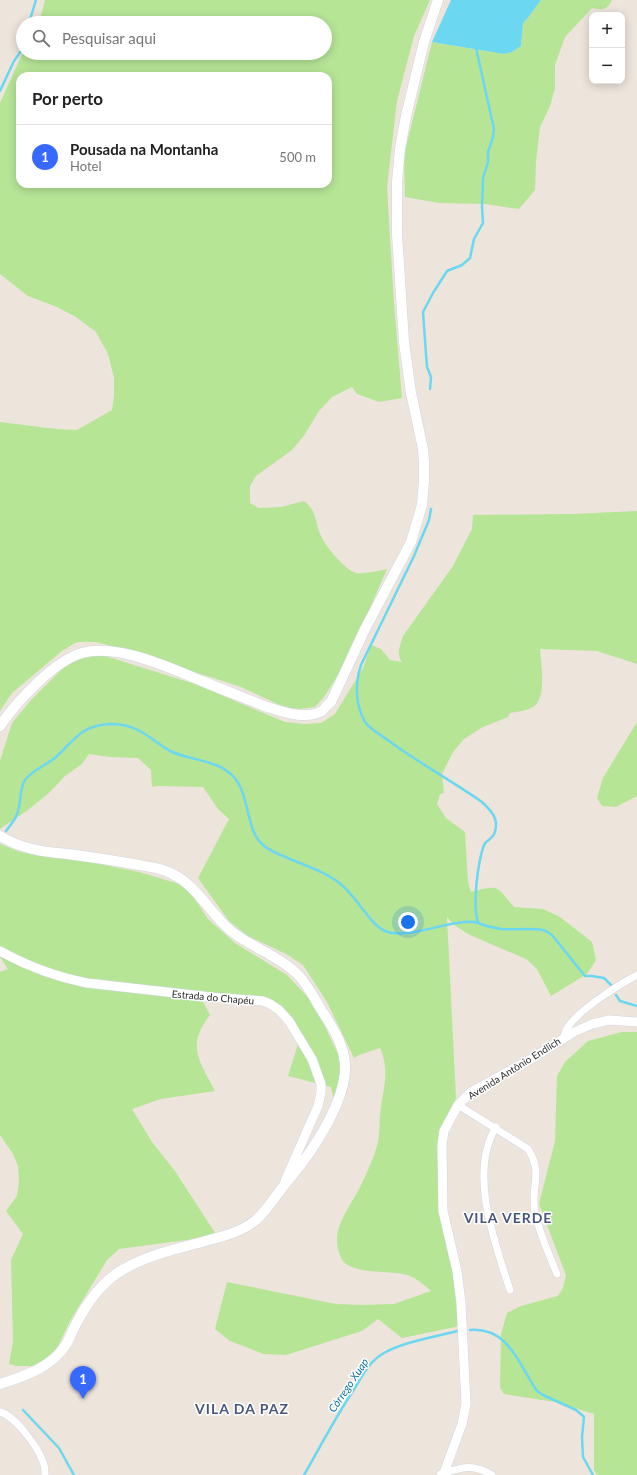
<!DOCTYPE html>
<html lang="pt">
<head>
<meta charset="utf-8">
<style>
	:root { --surface:#fff; --page:#f6f6f6; --text:#222; --muted:#767676; --line:#e0e0e0; --accent:#3769fe }
	body { margin:0; font-family:Lato,sans-serif; background:var(--page); color:var(--text) }
	.controls { position:absolute; right:12px; top:12px; display:grid; overflow:hidden; border-radius:8px; box-shadow:0 2px 10px #0003 }
	.controls button { width:36px; height:36px; display:grid; place-items:center; padding:0; border:0; border-bottom:1px solid var(--line); background:var(--surface); color:var(--text); font:20px sans-serif }
	.you { position:absolute; left:408px; top:922px; width:14px; height:14px; margin:-10px; border:3px solid #fff; border-radius:50%; background:#1a73e8; box-shadow:0 0 0 6px #1a73e833 }
	.badge { display:grid; place-items:center; width:26px; height:26px; border-radius:50%; background:var(--accent); color:#fff; font-size:13px; font-weight:700 }
	.pin { position:absolute; translate:-50% -33px; filter:drop-shadow(0 1px 2px #0008) }
	.pin::after { content:''; position:absolute; top:21px; width:14px; height:12px; background:inherit; clip-path:polygon(0 0,100% 0,50% 100%) }
	.list { margin:0; padding:0; list-style:none }
	h2 { display:flex; justify-content:space-between; align-items:center; height:52px; margin:0; padding:0 16px; font-size:17px }
	h2 small { font-size:13px; font-weight:400; color:var(--muted) }
	.list li { display:grid; grid-template-columns:26px 1fr auto; gap:12px; align-items:center; box-sizing:border-box; height:64px; padding:0 16px; border-top:1px solid var(--line) }
	.list b { display:block; font-size:15px; white-space:nowrap }
	.list p { margin:0; font-size:13px; white-space:nowrap; color:var(--muted) }
	.list em { font-size:13px; font-style:normal; color:var(--muted) }
	.icon { flex:none; width:22px; height:22px; fill:none; stroke:currentColor; stroke-width:2; stroke-linecap:round; stroke-linejoin:round }
	.map { position:relative; flex:none; width:637px; height:1475px; overflow:hidden }
	.search { position:absolute; background:var(--surface); box-shadow:0 2px 10px #0003; left:16px; top:16px; width:316px; height:44px; display:flex; align-items:center; gap:10px; box-sizing:border-box; padding:0 14px; border-radius:22px; color:var(--muted); font-size:15px }
	.panel { position:absolute; background:var(--surface); box-shadow:0 2px 10px #0003; left:16px; top:72px; width:316px; height:116px; border-radius:12px }
	.map>svg:first-child { display:block }
	.green { fill:#b6e596; fill-rule:evenodd }
	.water { fill:#6cd7f1 }
	.lines { fill:none; stroke-linecap:round; stroke-linejoin:round }
	.stream { stroke:#6cd7f1; stroke-width:2.5 }
	.minor-casing { stroke:#d1d6e3; stroke-width:8 }
	.tertiary-casing { stroke:#d1d6e3; stroke-width:10 }
	.secondary-casing { stroke:#d1d6e3; stroke-width:11 }
	.minor { stroke:#fff; stroke-width:7 }
	.tertiary { stroke:#fff; stroke-width:9 }
	.secondary { stroke:#fff; stroke-width:10 }
	.labels { text-anchor:middle; dominant-baseline:central; stroke-width:3; stroke-linejoin:round; paint-order:stroke }
	.street-label { font-size:10px; fill:#2a2a2a; stroke:#fff }
	.water-label { font-size:11px; font-style:italic; fill:#0a759e; stroke:#fff }
	.district-label { font-size:14px; font-weight:bold; letter-spacing:1px; fill:#49567c; stroke:#fff }
</style>
</head>
<body>
<div class="map">
<svg width="637" height="1475" viewBox="0 0 637 1475">
	<rect width="100%" height="100%" fill="#ede4dc"/>
	<g class="green">
		<path d="M 45,0 L 430,0 L 414,36 L 397,101 L 387,187 L 394,304 L 402,398 L 379,402 L 357,394 L 352,387 L 332,397 L 319,411 L 303,437 L 292,450 L 256,476 L 250,486 L 250,503 L 259,508 L 281,507 L 304,501 C 318,512 314,521 321,536 C 325,546 346,571 356,573 C 366,574 378,571 387,569 L 360,631 L 340,672 L 324,697 L 315,707 L 299,709 L 286,708 L 241,687 L 130,651 L 96,642 L 79,642 L 75,643 L 62,651 L 12,693 L 0,711 L 0,422 L 56,429 L 77,430 L 112,410 L 114,396 L 114,378 L 108,354 L 96,332 L 76,317 L 57,307 L 28,296 L 0,274 L 0,103 L 23,52 L 23,53 L 325,53 L 325,23 L 39,23 ZM 20,76 L 328,76 L 328,184 L 20,184 Z"/>
		<path d="M 541,0 L 612,0 C 607,10 603,10 592,8 L 565,37 L 555,65 L 555,88 L 550,106 L 540,127 L 536,162 L 535,190 L 519,209 L 485,204 L 439,203 L 405,197 L 404,155 L 432,42 L 504,54 L 512,52 L 521,46 L 523,23 L 527,19 Z"/>
		<path d="M 637,511 L 637,664 L 597,651 L 540,649 C 541,664 548,701 531,708 C 525,711 516,712 510,713 L 508,717 L 483,727 L 464,739 L 453,752 L 442,774 L 444,793 L 440,794 L 437,804 L 446,818 L 465,832 L 468,882 L 471,892 C 500,885 495,885 514,907 L 543,909 L 560,917 L 592,942 L 596,960 L 587,974 L 551,996 L 537,969 L 526,959 L 470,935 L 454,925 L 447,917 L 456,1098 L 441,1140 L 450,1251 L 460,1326 L 402,1338 L 378,1319 L 362,1331 L 286,1355 L 264,1354 L 230,1341 L 215,1329 L 227,1282 L 336,1304 L 362,1305 L 394,1304 L 431,1291 C 426,1287 419,1280 412,1277 C 394,1268 356,1277 342,1260 C 341,1259 341,1256 340,1255 C 329,1229 351,1207 361,1185 C 367,1173 373,1159 377,1146 C 380,1136 379,1126 380,1116 C 382,1091 391,1072 380,1048 L 359,1055 L 354,1058 L 327,1002 L 303,965 L 288,955 L 248,936 L 229,921 L 198,878 L 229,819 L 218,809 L 203,787 L 157,786 L 152,787 L 151,770 L 138,758 L 110,757 L 89,754 L 82,764 L 65,776 L 50,792 L 28,810 L 0,829 L 0,761 L 12,723 L 32,699 L 61,670 L 78,657 L 85,655 L 105,656 L 195,684 L 285,722 L 304,724 L 321,723 L 335,714 L 363,668 L 371,645 L 381,649 L 390,660 L 402,662 C 396,654 400,646 403,636 L 453,566 L 472,529 L 473,515 L 571,514 Z"/>
		<path d="M 637,722 L 637,796 L 616,807 L 602,806 L 597,798 L 603,778 Z"/>
		<path d="M 0,844 L 20,852 L 85,861 L 139,872 L 186,886 L 208,919 L 235,943 L 287,975 L 315,1005 L 343,1065 L 335,1105 L 331,1087 L 288,1076 L 300,1038 L 272,1004 L 202,1000 L 210,1015 C 186,1046 199,1060 215,1091 L 161,1099 L 132,1109 L 152,1142 L 175,1171 L 217,1236 L 119,1249 L 107,1260 L 70,1321 L 58,1346 L 45,1362 L 32,1366 L 17,1366 L 9,1364 L 13,1341 L 11,1260 L 23,1234 L 6,1211 L 17,1196 L 19,1182 L 18,1166 L 13,1154 L 0,1135 L 0,972 L 8,969 L 0,957 Z"/>
		<path d="M 622,1032 L 637,1032 L 637,1475 L 597,1475 L 594,1470 L 594,1414 L 555,1402 L 504,1394 L 500,1388 L 501,1334 L 507,1313 L 521,1306 L 558,1296 L 563,1288 L 566,1275 L 539,1204 L 555,1141 L 557,1076 L 565,1062 L 588,1041 Z"/>
	</g>
	<path class="water" d="M 451,0 L 541,0 L 527,19 L 523,23 L 521,46 L 512,52 L 504,54 L 432,42 Z"/>
	<g class="lines">
		<g class="stream">
			<path d="M 29,23 L 36,0"/>
			<path d="M 0,91 L 14,61 L 21,51 L 23,38"/>
			<path d="M 430,389 L 431,377 L 427,367 L 426,354 L 423,312 L 433,293 L 447,271 L 462,265 L 470,258 L 474,239 L 483,223 L 482,207 L 483,178 L 488,162 L 488,152 L 493,137 L 494,129 L 476,48"/>
			<path d="M 431,509 L 429,520 L 414,556 L 361,665 C 355,684 355,704 365,722 C 371,730 381,735 389,741 C 419,763 452,781 482,802 C 489,809 496,815 496,825 C 495,841 487,838 484,845 C 478,861 472,907 478,922"/>
			<path d="M 6,831 C 11,824 18,817 19,807 C 21,799 20,788 25,780 C 32,770 47,765 56,757 C 76,738 82,725 111,724 C 120,724 130,726 138,730 C 150,736 159,745 170,751 C 191,761 217,759 234,777 C 250,796 246,830 262,844 C 268,850 276,853 283,856 C 303,865 325,871 342,885 C 356,897 371,925 385,931 C 404,939 438,925 457,923 C 463,922 473,921 478,923 C 486,926 493,928 502,929 C 515,930 530,928 543,930 C 547,931 549,933 552,935 L 585,976 L 592,976 L 604,978 L 613,987"/>
			<path d="M 616,995 L 620,1001 L 637,1006"/>
			<path d="M 470,1330 C 509,1327 519,1365 537,1391 L 543,1395 L 576,1410 L 582,1415 L 584,1417 L 582,1437 L 583,1457 L 593,1475"/>
			<path d="M 23,1410 L 59,1448 L 74,1475"/>
			<path d="M 304,1475 C 320,1447 335,1418 353,1391 C 362,1377 369,1361 384,1353 C 403,1342 435,1337 457,1331"/>
		</g>
		<defs>
			<g id="minor">
				<path d="M 563,1038 C 565,1035 565,1030 568,1027 C 580,1009 618,985 637,975"/>
				<path d="M 458,1105 L 528,1149 C 544,1174 530,1187 535,1212 C 539,1233 549,1254 557,1274"/>
				<path d="M 496,1127 C 468,1173 495,1243 510,1290"/>
				<path d="M 0,1412 C 15,1416 38,1447 43,1462 C 45,1466 45,1471 45,1475"/>
				<path d="M 444,1473 C 464,1467 473,1464 492,1475"/>
			</g>
			<g id="tertiary">
				<path d="M 0,951 C 27,966 57,977 87,983 L 220,998 L 251,1000 L 263,1001 L 270,1004 L 279,1010 L 289,1021 L 312,1059 L 321,1084 L 321,1093 L 318,1106 L 285,1181"/>
				<path d="M 441,1475 L 444,1473 L 462,1424 L 466,1404 L 461,1303 L 457,1271 L 443,1211 L 442,1145 L 444,1131 L 458,1105 L 471,1092 L 531,1059 L 574,1032 L 592,1024 L 609,1020 L 637,1022"/>
			</g>
			<g id="secondary">
				<path d="M 0,726 C 16,702 54,661 82,653 C 117,643 170,668 202,681 C 223,690 245,698 267,707 C 283,712 306,720 322,711 C 325,708 328,704 331,702 L 365,629 L 411,542 L 422,505 L 424,480 L 424,462 L 423,449 L 411,393 L 404,342 L 397,234 L 397,182 L 400,149 L 406,116 L 424,42 L 438,0"/>
				<path d="M 0,836 C 21,849 44,852 68,854 C 90,857 111,860 133,864 C 144,866 155,867 166,871 C 196,882 208,912 231,931 C 251,947 277,955 295,972 C 306,981 314,998 322,1011 C 331,1025 341,1040 344,1057 C 352,1096 310,1155 286,1183 C 276,1195 268,1209 256,1220 C 243,1231 225,1236 209,1240 C 181,1248 149,1254 124,1269 C 102,1281 86,1304 75,1326 C 72,1331 70,1338 67,1343 C 53,1367 25,1376 0,1384"/>
			</g>
		</defs>
		<use href="#minor" class="minor-casing"/>
		<use href="#tertiary" class="tertiary-casing"/>
		<use href="#secondary" class="secondary-casing"/>
		<use href="#minor" class="minor"/>
		<use href="#tertiary" class="tertiary"/>
		<use href="#secondary" class="secondary"/>
	</g>
	<g class="labels">
		<g class="street-label">
			<text transform="translate(213 997) rotate(5)">Estrada do Chapéu</text>
			<text transform="translate(514 1068) rotate(-32)">Avenida Antônio Endlich</text>
		</g>
		<g class="water-label">
			<text transform="translate(348 1385) rotate(-56)">Córrego Xuap</text>
		</g>
		<g class="district-label">
			<text x="508" y="1217">VILA VERDE</text>
			<text x="242" y="1408">VILA DA PAZ</text>
		</g>
	</g>
</svg>
<div class="controls">
<button>+</button>
<button>−</button>
</div>
<div class="you"></div>
<div class="pin badge" style="left:83px;top:1399px">1</div>
<div class="search"><svg class="icon" aria-label="search" viewBox="0 0 24 24"><circle cx="10" cy="10" r="6"/><path d="M15 15l6 6"/></svg>Pesquisar aqui</div>
<section class="panel">
<h2>Por perto<small></small></h2>
<ul class="list">
<li><span class="badge">1</span><div><b>Pousada na Montanha</b><p>Hotel</p></div><em>500 m</em></li>
</ul>
</section>
</div>
</body>
</html>
